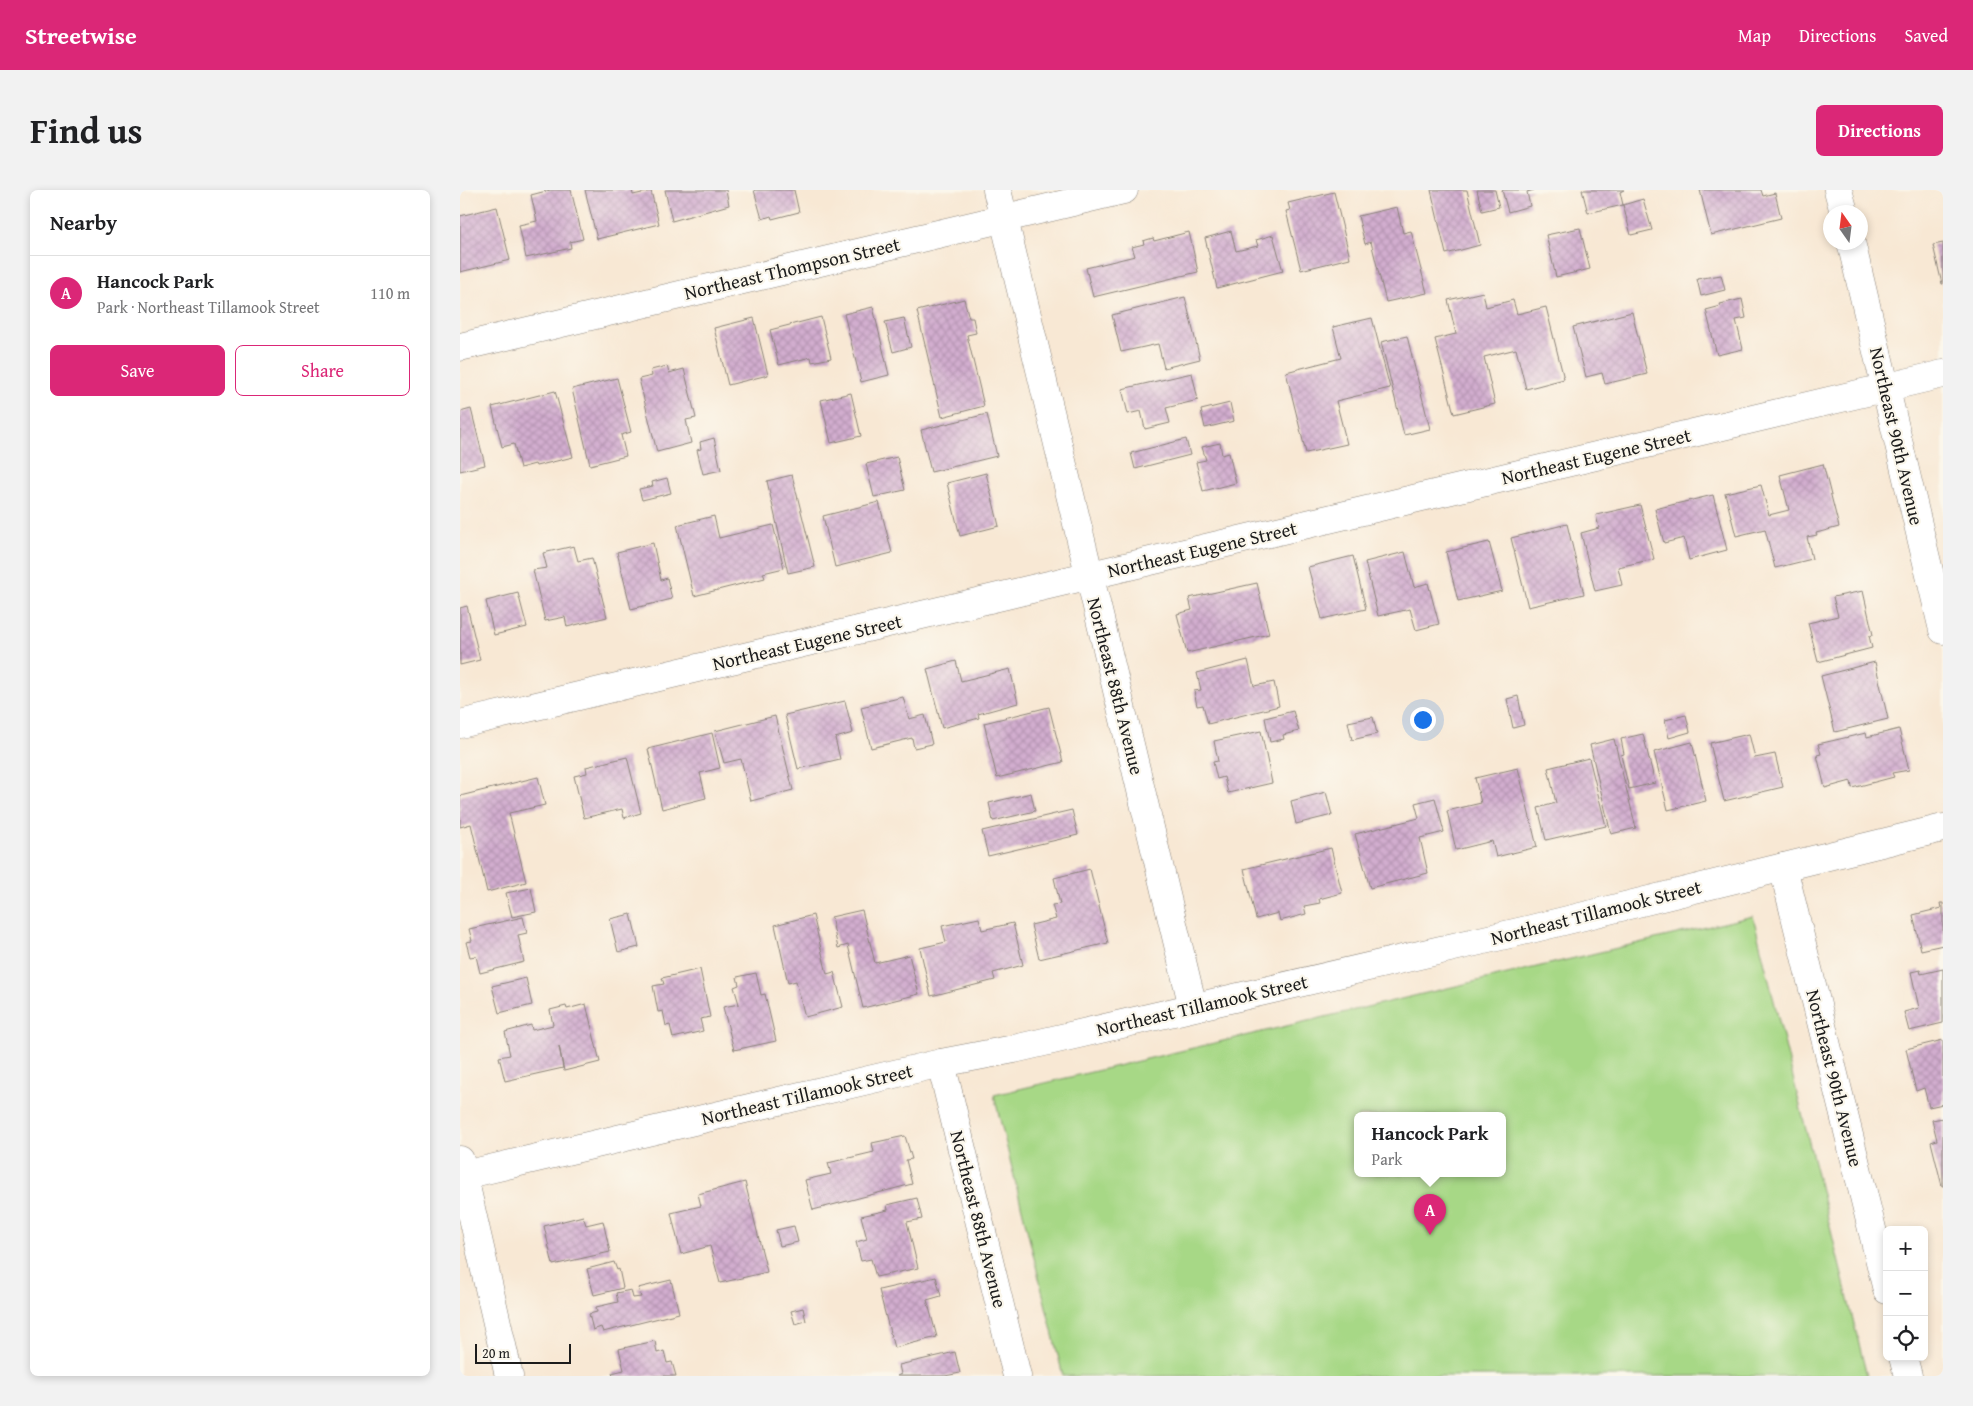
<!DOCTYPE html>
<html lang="en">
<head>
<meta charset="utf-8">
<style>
	:root { --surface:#fff; --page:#f2f2f2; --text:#202124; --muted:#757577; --line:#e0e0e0; --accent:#db2777 }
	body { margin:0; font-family:"Gentium Book Plus",serif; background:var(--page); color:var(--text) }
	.controls { position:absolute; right:15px; bottom:15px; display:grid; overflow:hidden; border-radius:8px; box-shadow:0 2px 8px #0003 }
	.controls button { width:45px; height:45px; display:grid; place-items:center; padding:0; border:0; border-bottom:1px solid var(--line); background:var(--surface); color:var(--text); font:25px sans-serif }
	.compass { position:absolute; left:1363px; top:15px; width:45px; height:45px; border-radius:50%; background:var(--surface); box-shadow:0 2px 8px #0003; rotate:346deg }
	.scale { position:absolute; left:15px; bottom:12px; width:96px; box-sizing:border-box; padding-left:5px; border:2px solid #1c1c1c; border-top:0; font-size:14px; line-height:18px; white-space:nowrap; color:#1c1c1c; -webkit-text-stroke:4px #fbf7ec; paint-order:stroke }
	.you { position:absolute; left:962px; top:529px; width:18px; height:18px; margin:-12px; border:4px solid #fff; border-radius:50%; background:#1a73e8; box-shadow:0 0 0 8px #1a73e833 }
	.badge { display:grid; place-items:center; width:32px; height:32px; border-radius:50%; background:var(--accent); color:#fff; font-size:16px; font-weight:700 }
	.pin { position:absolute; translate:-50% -41px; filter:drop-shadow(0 1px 2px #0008) }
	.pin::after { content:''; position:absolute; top:26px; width:18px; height:15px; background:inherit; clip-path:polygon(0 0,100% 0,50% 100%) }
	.popup { position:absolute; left:894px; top:922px; width:152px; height:65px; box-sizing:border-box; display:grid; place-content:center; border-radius:8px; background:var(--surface); filter:drop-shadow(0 1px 4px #0005); font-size:16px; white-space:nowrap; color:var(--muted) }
	.popup b { font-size:19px; color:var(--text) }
	.popup::after { content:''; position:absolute; left:50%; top:100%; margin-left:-10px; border:10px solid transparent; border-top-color:var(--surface) }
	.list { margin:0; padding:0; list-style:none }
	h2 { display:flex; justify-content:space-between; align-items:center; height:65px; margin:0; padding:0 20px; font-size:21px }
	h2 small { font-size:16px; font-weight:400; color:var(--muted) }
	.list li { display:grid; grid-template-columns:32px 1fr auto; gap:15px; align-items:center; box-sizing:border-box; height:75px; padding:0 20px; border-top:1px solid var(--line) }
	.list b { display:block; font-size:19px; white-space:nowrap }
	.list p { margin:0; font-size:16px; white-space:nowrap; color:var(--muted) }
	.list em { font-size:16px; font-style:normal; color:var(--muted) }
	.actions { display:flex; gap:10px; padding:15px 20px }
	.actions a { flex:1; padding:11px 0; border:1px solid var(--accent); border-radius:8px; text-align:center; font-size:18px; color:var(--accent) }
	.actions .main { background:var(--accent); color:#fff }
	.icon { flex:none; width:28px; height:28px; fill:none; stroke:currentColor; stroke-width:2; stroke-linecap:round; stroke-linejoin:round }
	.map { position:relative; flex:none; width:1483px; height:1186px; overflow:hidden; border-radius:8px }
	header { display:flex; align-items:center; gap:30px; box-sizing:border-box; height:70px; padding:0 25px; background:var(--accent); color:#fff }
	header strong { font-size:24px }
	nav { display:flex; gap:28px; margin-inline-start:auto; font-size:18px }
	.intro { display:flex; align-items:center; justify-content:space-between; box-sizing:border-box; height:120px; padding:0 30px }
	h1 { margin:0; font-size:35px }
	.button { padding:12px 22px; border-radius:8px; background:var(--accent); color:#fff; font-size:18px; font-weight:700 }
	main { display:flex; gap:30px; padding:0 30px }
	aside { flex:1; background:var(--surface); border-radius:8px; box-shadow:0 2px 8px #0003 }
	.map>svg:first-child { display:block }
	.green { fill:#a7d886; stroke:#627a51; fill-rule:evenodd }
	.building { fill:url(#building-cross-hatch) }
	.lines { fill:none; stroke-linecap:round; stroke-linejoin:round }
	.minor-casing { stroke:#8a8278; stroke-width:29 }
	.minor { stroke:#fff; stroke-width:28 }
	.labels { text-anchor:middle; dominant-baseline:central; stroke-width:4.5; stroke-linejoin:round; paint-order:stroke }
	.street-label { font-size:19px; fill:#1c1c1c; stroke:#fbf7ec }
</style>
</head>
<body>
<header>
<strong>Streetwise</strong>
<nav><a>Map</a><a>Directions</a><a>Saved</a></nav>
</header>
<div class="intro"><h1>Find us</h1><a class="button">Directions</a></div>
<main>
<aside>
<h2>Nearby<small></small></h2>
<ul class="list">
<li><span class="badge">A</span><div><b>Hancock Park</b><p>Park · Northeast Tillamook Street</p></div><em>110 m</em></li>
</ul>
<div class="actions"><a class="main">Save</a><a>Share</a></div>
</aside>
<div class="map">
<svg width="1483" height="1186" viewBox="0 0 1483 1186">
	<defs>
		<pattern id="building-cross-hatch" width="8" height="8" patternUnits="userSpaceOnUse" patternTransform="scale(1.25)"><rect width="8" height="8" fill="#d2adcf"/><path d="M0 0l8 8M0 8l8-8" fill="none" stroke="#b494b1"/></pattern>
	</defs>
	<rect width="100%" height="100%" fill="#fbf7ec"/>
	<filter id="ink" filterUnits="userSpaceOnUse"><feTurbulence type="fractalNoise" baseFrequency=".02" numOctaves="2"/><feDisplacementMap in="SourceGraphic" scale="10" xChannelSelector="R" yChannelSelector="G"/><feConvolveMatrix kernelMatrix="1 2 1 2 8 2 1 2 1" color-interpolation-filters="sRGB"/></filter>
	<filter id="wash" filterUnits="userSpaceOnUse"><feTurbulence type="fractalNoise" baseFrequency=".0096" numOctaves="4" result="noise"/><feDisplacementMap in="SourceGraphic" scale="20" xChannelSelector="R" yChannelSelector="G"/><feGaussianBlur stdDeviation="1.12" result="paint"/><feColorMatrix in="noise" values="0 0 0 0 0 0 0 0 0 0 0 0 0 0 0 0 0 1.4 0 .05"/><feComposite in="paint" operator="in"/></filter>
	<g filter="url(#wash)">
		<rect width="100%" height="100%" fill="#f8e8d4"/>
		<path class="green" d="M 1293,726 L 1407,1186 L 603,1186 L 534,905 ZM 898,926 L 1042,926 L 1042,984 L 898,984 Z"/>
		<g id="blocks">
			<g class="building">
				<path d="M 90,0 L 111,0 L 123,49 L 110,52 L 111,58 L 66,68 L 59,35 L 77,31 L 71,5 Z"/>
				<path d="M 125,0 L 172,0 L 173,5 L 191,1 L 199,34 L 137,49 Z"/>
				<path d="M 205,0 L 266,0 L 269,15 L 212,31 Z"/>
				<path d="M 294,0 L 334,0 L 339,22 L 312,29 L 311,26 L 302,29 Z"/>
				<path d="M 971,0 L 1007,0 L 1020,55 L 986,64 Z"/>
				<path d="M 1017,0 L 1035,0 L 1039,17 L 1022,21 Z"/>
				<path d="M 1042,0 L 1074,0 L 1067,2 L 1070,16 L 1048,22 Z"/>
				<path d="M 1122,0 L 1164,0 L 1160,2 L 1163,15 L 1128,23 Z"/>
				<path d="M 1240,0 L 1301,0 L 1303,6 L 1315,3 L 1321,28 L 1251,45 Z"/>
				<path d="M 874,2 L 890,68 L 841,80 L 826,21 L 830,20 L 828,13 Z"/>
				<path d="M 1183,9 L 1192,40 L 1171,45 L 1163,15 Z"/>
				<path d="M 37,17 L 50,70 L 0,82 L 0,26 Z"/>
				<path d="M 937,17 L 943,43 L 951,41 L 967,103 L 926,112 L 911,52 L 905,54 L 898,26 Z"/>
				<path d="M 1120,38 L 1130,79 L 1096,87 L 1086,45 Z"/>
				<path d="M 771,41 L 776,61 L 798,56 L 796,50 L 813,45 L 823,81 L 757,98 L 745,48 Z"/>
				<path d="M 729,42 L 738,82 L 633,107 L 626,78 L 675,66 L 672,57 L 684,54 L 683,51 L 693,48 L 694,51 Z"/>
				<path d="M 1483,53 L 1483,94 L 1482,94 L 1473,55 Z"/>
				<path d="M 1261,85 L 1265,100 L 1241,106 L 1237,89 Z"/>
				<path d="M 1023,102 L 1026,117 L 1053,110 L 1057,124 L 1086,117 L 1104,189 L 1066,199 L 1056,159 L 1024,167 L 1035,214 L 994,224 L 975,149 L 996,144 L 988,110 Z"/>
				<path d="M 725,107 L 740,169 L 704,178 L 698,154 L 661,162 L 652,125 Z"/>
				<path d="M 504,109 L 509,128 L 513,128 L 516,143 L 507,145 L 524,216 L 482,227 L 457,121 Z"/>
				<path d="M 1282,109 L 1286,128 L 1276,130 L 1283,159 L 1257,165 L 1246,120 L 1261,116 L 1260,114 Z"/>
				<path d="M 413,117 L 429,185 L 401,192 L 384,124 Z"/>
				<path d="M 1172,122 L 1187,184 L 1145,194 L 1142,183 L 1126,187 L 1113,137 Z"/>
				<path d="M 361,127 L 371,168 L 352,172 L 351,167 L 319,175 L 310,140 Z"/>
				<path d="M 294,128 L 308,185 L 268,195 L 254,138 Z"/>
				<path d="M 444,128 L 451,157 L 433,162 L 425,132 Z"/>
				<path d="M 912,128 L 930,198 L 876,211 L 887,254 L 846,263 L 826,182 L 881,168 L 873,137 Z"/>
				<path d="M 947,146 L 970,239 L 944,245 L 921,152 Z"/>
				<path d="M 207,176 L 209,183 L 224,179 L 236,228 L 226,230 L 231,253 L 197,262 L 179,189 L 192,186 L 191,180 Z"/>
				<path d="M 732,183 L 738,210 L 706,218 L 710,233 L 685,239 L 681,221 L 668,224 L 662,199 Z"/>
				<path d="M 157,188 L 171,242 L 161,245 L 166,266 L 130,275 L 112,199 Z"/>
				<path d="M 95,201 L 113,267 L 76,276 L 75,274 L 60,278 L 54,254 L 42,257 L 32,217 Z"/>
				<path d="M 391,203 L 401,246 L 371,253 L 361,210 Z"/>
				<path d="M 770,213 L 774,231 L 745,238 L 741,220 Z"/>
				<path d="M 11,219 L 25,275 L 0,281 L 0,222 Z"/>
				<path d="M 527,224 L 537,266 L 471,282 L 461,240 Z"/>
				<path d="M 254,248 L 261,280 L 243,284 L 237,260 L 241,259 L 240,252 Z"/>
				<path d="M 726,249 L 730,265 L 675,279 L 671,263 Z"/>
				<path d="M 760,253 L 762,265 L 769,263 L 776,293 L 743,301 L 736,272 L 746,270 L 742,257 Z"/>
				<path d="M 437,267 L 445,300 L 414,307 L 406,274 Z"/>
				<path d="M 1363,274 L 1379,337 L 1356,343 L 1357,345 L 1347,347 L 1352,369 L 1315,378 L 1305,339 L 1276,346 L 1265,303 L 1301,295 L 1309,325 L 1329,320 L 1320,285 Z"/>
				<path d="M 526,283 L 539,336 L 500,346 L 487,293 Z"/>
				<path d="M 332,285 L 355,377 L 328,383 L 307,291 Z"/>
				<path d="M 207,288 L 211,303 L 182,310 L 179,299 L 193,296 L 192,292 Z"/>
				<path d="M 1253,305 L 1267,360 L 1229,370 L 1224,348 L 1204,353 L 1195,319 Z"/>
				<path d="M 419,312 L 432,363 L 375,377 L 363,326 Z"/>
				<path d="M 1180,315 L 1194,369 L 1158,377 L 1162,395 L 1135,401 L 1121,343 L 1139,338 L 1136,325 Z"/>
				<path d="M 254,326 L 259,348 L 313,335 L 324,378 L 303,383 L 305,388 L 234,406 L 217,335 Z"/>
				<path d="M 1107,334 L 1124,404 L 1068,417 L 1051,348 Z"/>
				<path d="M 1029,352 L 1042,401 L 998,411 L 986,362 Z"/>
				<path d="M 193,353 L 201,390 L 207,388 L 212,409 L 171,419 L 157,362 Z"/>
				<path d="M 114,356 L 118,371 L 132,368 L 147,427 L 107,437 L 105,427 L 85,431 L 73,380 L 87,378 L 83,363 Z"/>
				<path d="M 945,362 L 954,397 L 968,393 L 979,434 L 956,440 L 950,419 L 918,426 L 905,372 Z"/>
				<path d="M 893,366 L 906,419 L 862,429 L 848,377 Z"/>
				<path d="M 797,393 L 809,444 L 727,463 L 717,424 L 732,420 L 729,408 Z"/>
				<path d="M 1403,401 L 1413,445 L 1409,446 L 1412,458 L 1358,472 L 1348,433 L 1378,426 L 1373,407 Z"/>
				<path d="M 58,403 L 67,437 L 34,445 L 26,411 Z"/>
				<path d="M 7,416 L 20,470 L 0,475 L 0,418 Z"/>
				<path d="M 788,470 L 794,496 L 814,492 L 819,516 L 748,534 L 743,515 L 737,516 L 734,501 L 741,500 L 737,483 Z"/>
				<path d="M 496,471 L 501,491 L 550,479 L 558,513 L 518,524 L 519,528 L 482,538 L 467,479 Z"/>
				<path d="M 1415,472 L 1428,529 L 1375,542 L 1361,486 Z"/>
				<path d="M 1058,506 L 1064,535 L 1053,538 L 1047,509 Z"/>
				<path d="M 443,507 L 449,529 L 465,525 L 472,554 L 454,558 L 452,548 L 411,558 L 401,517 Z"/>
				<path d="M 385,511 L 393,543 L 375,548 L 380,569 L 338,579 L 325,525 Z"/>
				<path d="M 589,517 L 603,572 L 537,588 L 524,533 Z"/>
				<path d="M 833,521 L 839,541 L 823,545 L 824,549 L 810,552 L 805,528 Z"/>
				<path d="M 1226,525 L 1230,542 L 1209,548 L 1205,530 Z"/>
				<path d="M 315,526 L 333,600 L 291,611 L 281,569 L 264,573 L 255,541 Z"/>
				<path d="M 913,527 L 917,544 L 892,550 L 888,532 Z"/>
				<path d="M 1439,539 L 1449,580 L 1432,583 L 1434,587 L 1392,598 L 1391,591 L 1365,598 L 1357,565 L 1361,564 L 1358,554 L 1406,543 L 1407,547 Z"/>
				<path d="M 801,541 L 812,593 L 768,603 L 764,587 L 757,589 L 753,572 L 758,571 L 754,551 Z"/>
				<path d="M 252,543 L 260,578 L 240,583 L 246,608 L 202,619 L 188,559 Z"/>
				<path d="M 1183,544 L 1195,593 L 1169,599 L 1161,565 L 1164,564 L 1161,549 Z"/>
				<path d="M 1289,544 L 1295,568 L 1315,564 L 1323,597 L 1264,611 L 1250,553 Z"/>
				<path d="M 1154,549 L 1176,638 L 1151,644 L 1130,555 Z"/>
				<path d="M 1232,552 L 1246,611 L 1208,620 L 1194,562 Z"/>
				<path d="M 167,567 L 181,623 L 164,628 L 162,619 L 124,628 L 114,586 L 127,583 L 126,577 Z"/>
				<path d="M 1129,568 L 1146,636 L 1086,650 L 1078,618 L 1096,613 L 1088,578 Z"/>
				<path d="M 1058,578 L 1077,657 L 1036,667 L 1032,651 L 996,660 L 987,621 L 1021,613 L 1015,588 Z"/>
				<path d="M 78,587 L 85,615 L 49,623 L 66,692 L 27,702 L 11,634 L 0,637 L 0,606 Z"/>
				<path d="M 866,602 L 872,625 L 836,634 L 831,611 Z"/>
				<path d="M 571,603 L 575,621 L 533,631 L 529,613 Z"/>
				<path d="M 975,608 L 984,642 L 960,648 L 968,683 L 910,698 L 895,644 L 959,628 L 955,613 Z"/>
				<path d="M 612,620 L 618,645 L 528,666 L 522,641 Z"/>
				<path d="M 871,658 L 882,703 L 859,709 L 860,713 L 844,716 L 846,724 L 820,731 L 818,723 L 796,729 L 784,679 Z"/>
				<path d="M 630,679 L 648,753 L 579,769 L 571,735 L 596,729 L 592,715 L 600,714 L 594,688 Z"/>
				<path d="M 71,698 L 76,722 L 52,727 L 46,703 Z"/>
				<path d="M 1480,713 L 1483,713 L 1483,755 L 1461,760 L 1453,725 L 1481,718 Z"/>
				<path d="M 402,720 L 415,773 L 449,765 L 459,804 L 403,818 L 388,755 L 378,758 L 371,727 Z"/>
				<path d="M 171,724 L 179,757 L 158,762 L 150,729 Z"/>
				<path d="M 353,725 L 367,784 L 374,782 L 383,817 L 345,827 L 336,791 L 328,793 L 315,735 Z"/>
				<path d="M 63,727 L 67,743 L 58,745 L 64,772 L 20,783 L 16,766 L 10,767 L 6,752 L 12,751 L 9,739 Z"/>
				<path d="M 519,728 L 522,740 L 553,733 L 563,775 L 533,783 L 535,790 L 471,806 L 460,758 L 486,752 L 482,736 Z"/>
				<path d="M 240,779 L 250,827 L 240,829 L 243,841 L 213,848 L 210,835 L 206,836 L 203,821 L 198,822 L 193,796 L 204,794 L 202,788 Z"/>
				<path d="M 1483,779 L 1483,833 L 1449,841 L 1444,822 L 1459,818 L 1451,782 L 1460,780 L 1461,784 Z"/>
				<path d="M 296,783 L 301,805 L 305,804 L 316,851 L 274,860 L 263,817 L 279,814 L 274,797 L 279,795 L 277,787 Z"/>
				<path d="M 66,788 L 72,815 L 39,823 L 32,796 Z"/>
				<path d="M 126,814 L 140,872 L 104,881 L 99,856 L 103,878 L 45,891 L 39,867 L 50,865 L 45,842 L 71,835 L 72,840 L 93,835 L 90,820 L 106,816 L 107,819 Z"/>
				<path d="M 1483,850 L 1483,914 L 1469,917 L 1464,898 L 1456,901 L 1446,859 Z"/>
				<path d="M 1483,928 L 1483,996 L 1482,996 L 1471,952 L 1477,950 L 1472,930 Z"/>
				<path d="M 445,946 L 452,969 L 446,970 L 452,994 L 353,1020 L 345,990 L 371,984 L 368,973 L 414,962 L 412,953 Z"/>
				<path d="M 285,992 L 307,1082 L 260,1093 L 250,1056 L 221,1064 L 211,1023 L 241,1016 L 238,1004 Z"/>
				<path d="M 457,1008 L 462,1029 L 447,1032 L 458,1078 L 416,1087 L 411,1069 L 401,1071 L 396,1052 L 407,1049 L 401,1026 L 428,1020 L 427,1015 Z"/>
				<path d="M 123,1026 L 126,1035 L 143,1031 L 150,1062 L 93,1075 L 84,1036 Z"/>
				<path d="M 334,1036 L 338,1052 L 320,1056 L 316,1040 Z"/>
				<path d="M 154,1072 L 157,1080 L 159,1079 L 163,1098 L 134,1105 L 127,1079 Z"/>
				<path d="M 476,1087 L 481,1106 L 467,1110 L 477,1147 L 434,1158 L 419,1100 Z"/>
				<path d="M 211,1090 L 219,1123 L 143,1142 L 141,1137 L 133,1140 L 129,1124 L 137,1122 L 136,1117 L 158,1112 L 156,1103 L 171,1100 L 173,1108 L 181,1107 L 178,1098 Z"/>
				<path d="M 343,1118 L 346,1131 L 335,1134 L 331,1121 Z"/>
				<path d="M 195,1151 L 197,1163 L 204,1161 L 207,1173 L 212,1172 L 216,1186 L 153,1186 L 152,1183 L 164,1180 L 159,1159 Z"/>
				<path d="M 495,1162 L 500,1183 L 485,1186 L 437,1186 L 441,1184 L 439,1175 Z"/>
			</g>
		</g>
	</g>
	<g filter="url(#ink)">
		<use href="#blocks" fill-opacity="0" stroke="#8a8278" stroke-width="1"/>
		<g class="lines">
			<defs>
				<g id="minor">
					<path d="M 537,0 L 733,817"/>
					<path d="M 1378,0 L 1384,22"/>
					<path d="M 1391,52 L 1483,440"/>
					<path d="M 0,157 L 664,0"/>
					<path d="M 0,534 L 1483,184"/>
					<path d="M 1323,677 L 1427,1100"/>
					<path d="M 481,873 L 557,1186"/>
					<path d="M 0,970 L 49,1186"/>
					<path d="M 0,986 L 481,873 L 554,859 L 1067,740 L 1483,638"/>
					<path d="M 1443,1167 L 1448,1186"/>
				</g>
			</defs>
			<use href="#minor" class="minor-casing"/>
			<use href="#minor" class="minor"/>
		</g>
	</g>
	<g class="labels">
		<g class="street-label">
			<text transform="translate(332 78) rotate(-13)">Northeast Thompson Street</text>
			<text transform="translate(1437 246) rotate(77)">Northeast 90th Avenue</text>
			<text transform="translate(1136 266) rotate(-13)">Northeast Eugene Street</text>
			<text transform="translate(742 359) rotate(-13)">Northeast Eugene Street</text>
			<text transform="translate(347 452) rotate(-13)">Northeast Eugene Street</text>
			<text transform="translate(656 496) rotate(76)">Northeast 88th Avenue</text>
			<text transform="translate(1136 722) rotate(-14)">Northeast Tillamook Street</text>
			<text transform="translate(742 815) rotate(-13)">Northeast Tillamook Street</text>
			<text transform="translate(1375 888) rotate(76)">Northeast 90th Avenue</text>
			<text transform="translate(347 904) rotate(-13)">Northeast Tillamook Street</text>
			<text transform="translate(519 1029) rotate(76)">Northeast 88th Avenue</text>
		</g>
	</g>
</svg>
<div class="controls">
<button>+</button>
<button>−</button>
<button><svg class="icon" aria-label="locate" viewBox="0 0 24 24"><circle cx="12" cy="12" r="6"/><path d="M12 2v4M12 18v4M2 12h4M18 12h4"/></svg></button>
</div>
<svg class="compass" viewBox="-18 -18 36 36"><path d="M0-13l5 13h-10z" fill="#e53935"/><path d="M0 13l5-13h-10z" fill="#757577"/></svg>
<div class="scale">20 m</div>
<div class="you"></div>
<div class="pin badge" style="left:970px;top:1045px">A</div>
<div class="popup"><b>Hancock Park</b>Park</div>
</div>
</main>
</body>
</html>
